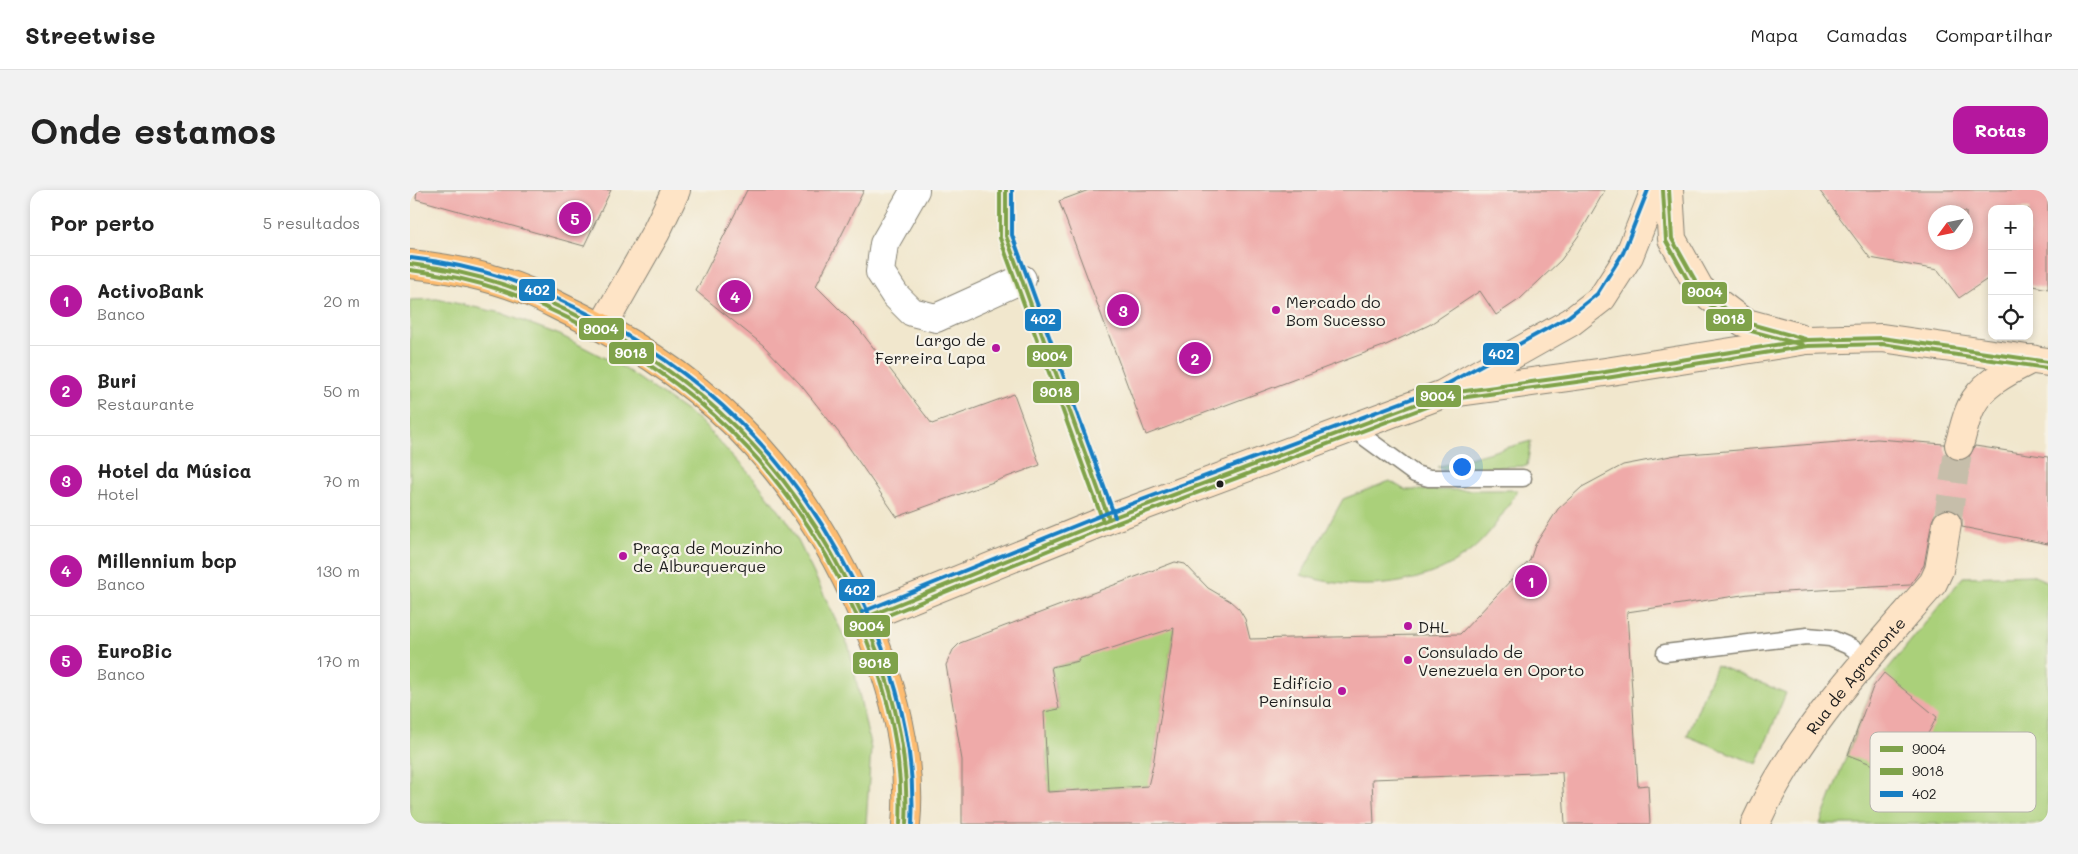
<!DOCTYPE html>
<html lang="pt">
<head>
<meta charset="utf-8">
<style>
	:root { --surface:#fff; --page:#f2f2f2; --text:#222; --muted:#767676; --line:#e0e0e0; --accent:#b5179e }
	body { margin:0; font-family:Mali,sans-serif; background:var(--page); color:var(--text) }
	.controls { position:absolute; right:15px; top:15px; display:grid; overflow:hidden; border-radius:10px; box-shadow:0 2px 8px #0003 }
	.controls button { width:45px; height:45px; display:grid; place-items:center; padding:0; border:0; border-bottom:1px solid var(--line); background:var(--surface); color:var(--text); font:25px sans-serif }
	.compass { position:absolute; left:1518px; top:15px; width:45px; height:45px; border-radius:50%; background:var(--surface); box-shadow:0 2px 8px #0003; rotate:237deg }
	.you { position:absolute; left:1051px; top:276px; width:18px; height:18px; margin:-12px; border:4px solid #fff; border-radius:50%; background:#1a73e8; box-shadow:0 0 0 8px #1a73e833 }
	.badge { display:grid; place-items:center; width:32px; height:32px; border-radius:50%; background:var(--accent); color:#fff; font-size:16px; font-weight:700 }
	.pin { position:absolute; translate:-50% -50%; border:2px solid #fff; box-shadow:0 1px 5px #0006 }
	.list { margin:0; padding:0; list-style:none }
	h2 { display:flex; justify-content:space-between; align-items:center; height:65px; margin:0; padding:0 20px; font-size:21px }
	h2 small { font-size:16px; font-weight:400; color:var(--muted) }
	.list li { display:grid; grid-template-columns:32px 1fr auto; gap:15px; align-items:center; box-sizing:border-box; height:90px; padding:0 20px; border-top:1px solid var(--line) }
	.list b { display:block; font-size:19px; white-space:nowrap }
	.list p { margin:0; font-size:16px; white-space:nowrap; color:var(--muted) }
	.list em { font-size:16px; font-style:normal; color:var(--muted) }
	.icon { flex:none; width:28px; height:28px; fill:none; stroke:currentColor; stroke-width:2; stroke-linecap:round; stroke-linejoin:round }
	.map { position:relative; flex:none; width:1638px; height:634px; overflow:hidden; border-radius:15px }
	header { display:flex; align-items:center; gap:30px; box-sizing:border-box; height:70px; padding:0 25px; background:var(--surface); border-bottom:1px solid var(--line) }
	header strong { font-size:24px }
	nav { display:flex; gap:28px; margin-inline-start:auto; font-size:18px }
	.intro { display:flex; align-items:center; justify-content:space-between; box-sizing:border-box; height:120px; padding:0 30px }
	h1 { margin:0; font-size:35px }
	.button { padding:12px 22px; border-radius:15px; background:var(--accent); color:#fff; font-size:18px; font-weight:700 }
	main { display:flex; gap:30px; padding:0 30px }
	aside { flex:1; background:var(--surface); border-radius:15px; box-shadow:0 2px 8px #0003 }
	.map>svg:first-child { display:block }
	.green { fill:#aad07a; stroke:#63764b }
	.building { fill:#efaaa9; fill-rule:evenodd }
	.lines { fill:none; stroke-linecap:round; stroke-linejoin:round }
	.secondary-tunnel { stroke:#c6beaa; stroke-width:28; stroke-dasharray:28 14; stroke-linecap:butt }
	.lane-casing { stroke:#868274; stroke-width:19 }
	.street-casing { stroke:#868274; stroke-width:30 }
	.secondary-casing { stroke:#868274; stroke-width:30 }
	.primary-casing { stroke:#868274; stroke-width:30 }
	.lane { stroke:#fff; stroke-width:16 }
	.street { stroke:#fff; stroke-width:28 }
	.secondary { stroke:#fee4c6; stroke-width:28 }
	.primary { stroke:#fdbc70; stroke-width:28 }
	.bus-1-casing { stroke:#f7f3e8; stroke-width:8 }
	.bus-2-casing { stroke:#f7f3e8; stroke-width:8 }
	.bus-3-casing { stroke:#f7f3e8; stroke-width:8 }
	.bus-1 { stroke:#7fa24a; stroke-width:4 }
	.bus-2 { stroke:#7fa24a; stroke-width:4 }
	.bus-3 { stroke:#187ec2; stroke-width:4 }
	.poi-dot { fill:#b5179e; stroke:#f7f3e8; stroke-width:2 }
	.bus-dot { fill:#1c1c1c; stroke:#f7f3e8; stroke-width:2 }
	.labels { text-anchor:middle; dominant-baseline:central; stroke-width:4.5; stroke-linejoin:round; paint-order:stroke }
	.poi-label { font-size:16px; fill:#1c1c1c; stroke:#f7f3e8; text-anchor:start }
	.street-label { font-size:16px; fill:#1c1c1c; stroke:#f7f3e8 }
	.key { fill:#f7f3e8; stroke:#b5b2ab; stroke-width:1 }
	.key-label { font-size:14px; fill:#1c1c1c }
	.line-badge { stroke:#f7f3e8; stroke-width:2 }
	.badge-label { font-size:14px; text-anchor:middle; font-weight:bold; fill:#fff }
</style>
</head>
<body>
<header>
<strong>Streetwise</strong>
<nav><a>Mapa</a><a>Camadas</a><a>Compartilhar</a></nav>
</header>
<div class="intro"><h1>Onde estamos</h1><a class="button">Rotas</a></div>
<main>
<aside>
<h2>Por perto<small>5 resultados</small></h2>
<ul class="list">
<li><span class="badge">1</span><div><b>ActivoBank</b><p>Banco</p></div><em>20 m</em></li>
<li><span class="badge">2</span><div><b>Buri</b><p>Restaurante</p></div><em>50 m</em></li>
<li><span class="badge">3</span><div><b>Hotel da Música</b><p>Hotel</p></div><em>70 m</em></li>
<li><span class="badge">4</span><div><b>Millennium bcp</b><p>Banco</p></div><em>130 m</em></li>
<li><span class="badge">5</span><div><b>EuroBic</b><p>Banco</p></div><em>170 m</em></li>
</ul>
</aside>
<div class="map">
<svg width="1638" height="634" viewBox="0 0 1638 634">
	<rect width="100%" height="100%" fill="#f7f3e8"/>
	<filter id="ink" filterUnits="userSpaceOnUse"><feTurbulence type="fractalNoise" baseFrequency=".02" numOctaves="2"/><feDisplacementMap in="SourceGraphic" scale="10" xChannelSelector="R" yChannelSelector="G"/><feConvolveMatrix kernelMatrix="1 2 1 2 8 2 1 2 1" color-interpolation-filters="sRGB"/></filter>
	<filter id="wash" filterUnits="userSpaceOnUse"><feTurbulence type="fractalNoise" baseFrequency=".0096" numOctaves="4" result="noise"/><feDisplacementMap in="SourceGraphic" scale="20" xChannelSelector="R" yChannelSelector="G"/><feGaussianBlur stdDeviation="1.12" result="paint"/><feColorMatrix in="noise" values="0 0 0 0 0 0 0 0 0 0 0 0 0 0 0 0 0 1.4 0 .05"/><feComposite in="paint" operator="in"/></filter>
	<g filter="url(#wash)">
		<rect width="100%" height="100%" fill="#f1e7cd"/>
		<g class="green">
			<path d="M 27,109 L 91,123 L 150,145 L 214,178 L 289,230 L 346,291 L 381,336 L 439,457 L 461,559 L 456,634 L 0,634 L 0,110 Z"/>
			<path d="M 1121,251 L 1117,276 L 1033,279 L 1027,277 Z"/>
			<path d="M 980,291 L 995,300 L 1108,300 C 1095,321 1081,344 1062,360 C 1015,398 947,403 891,385 L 933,309 Z"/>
			<path d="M 1622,385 L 1638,392 L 1638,634 L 1410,634 L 1463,497 L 1553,387 Z"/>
			<path d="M 688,401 L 764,438 L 740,596 L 638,602 L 636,561 L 615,525 L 649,519 L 641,477 L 669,471 L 660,447 L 686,438 L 673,407 Z"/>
			<path d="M 1306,475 L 1376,503 L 1347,574 L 1277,546 Z"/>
		</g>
		<g id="blocks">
			<g class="building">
				<path d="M 7,0 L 201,0 L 174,56 L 6,9 Z"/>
				<path d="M 337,0 L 454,0 L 406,96 L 449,139 L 522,234 L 604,204 L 630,275 L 487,327 L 429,243 L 390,194 L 353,155 L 286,101 Z"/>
				<path d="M 679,0 L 1195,0 L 1169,45 L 1151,70 L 1110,109 L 1086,125 L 1070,101 L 1019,135 L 976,155 L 736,245 L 649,11 Z"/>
				<path d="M 1409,0 L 1638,0 L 1638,99 L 1619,95 L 1619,19 L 1582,19 L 1582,88 L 1579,88 L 1549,108 L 1528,80 L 1460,68 ZM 1526,22 L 1556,22 L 1556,52 L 1526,52 Z"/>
				<path d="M 1467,249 L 1534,254 L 1537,265 L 1545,270 L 1553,270 L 1559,267 L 1565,256 L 1638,267 L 1638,354 L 1552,337 L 1552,329 L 1547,322 L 1540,319 L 1532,319 L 1525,324 L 1522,331 L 1514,375 L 1500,395 L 1339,404 L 1217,422 L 1228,596 L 1238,595 L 1240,634 L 1155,634 L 1152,582 L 962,589 L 964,634 L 552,634 L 552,570 L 536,475 L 543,460 L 550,453 L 765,372 L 775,374 L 798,398 L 820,411 L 829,419 L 835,429 L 840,449 L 1050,444 L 1120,370 L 1125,355 L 1148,319 L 1172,297 L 1213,275 L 1266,265 ZM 764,438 L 743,575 L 738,596 L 638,602 L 634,522 L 649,519 L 641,477 L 669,471 L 668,469 Z"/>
				<path d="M 1474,483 L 1527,527 L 1515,549 L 1487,584 L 1438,565 L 1463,497 Z"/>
			</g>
		</g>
	</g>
	<g filter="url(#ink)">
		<use href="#blocks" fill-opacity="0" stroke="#868274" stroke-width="1"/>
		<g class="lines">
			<path class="secondary-tunnel" d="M 1537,334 L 1549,255"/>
			<defs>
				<g id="lane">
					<path d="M 596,0 L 596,46 L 699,329"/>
					<path d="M 942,238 L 1005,284 L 1019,288 L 1113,288"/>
					<path d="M 1255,463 L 1397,446 L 1420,448 L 1441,457 L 1457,469"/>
				</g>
				<path id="street" d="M 505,0 L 474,54 L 470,82 L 485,105 L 502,122 L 526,128 L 612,89"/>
				<g id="secondary">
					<path d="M 1259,0 L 1262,49 L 1290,99 L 1333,132 L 1388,147"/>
					<path d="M 192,137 L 246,42 L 266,0"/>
					<path d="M 1049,202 L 1195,182 L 1397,150 L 1472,148 L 1638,172"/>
					<path d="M 1549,255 C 1553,243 1555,229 1561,217 C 1572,193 1599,181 1622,169"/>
					<path d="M 454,428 L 699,329 L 1033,204 L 1161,132 L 1192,108 L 1219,66 L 1245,0"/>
					<path id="s1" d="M 1345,634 C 1387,542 1457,469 1523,393 L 1529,380 L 1537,334"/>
				</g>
				<path id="primary" d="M 0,74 C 39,78 83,87 119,102 C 136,109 151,118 167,125 C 312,195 402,297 462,446 C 485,504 502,571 496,634"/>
			</defs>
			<use href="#lane" class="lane-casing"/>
			<use href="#street" class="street-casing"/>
			<use href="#secondary" class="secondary-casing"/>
			<use href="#primary" class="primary-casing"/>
			<use href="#lane" class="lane"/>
			<use href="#street" class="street"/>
			<use href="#secondary" class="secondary"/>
			<use href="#primary" class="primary"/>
			<defs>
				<g id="bus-1">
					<path d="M 596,0 L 596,46 L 699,329"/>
					<path d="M 1259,0 L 1262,49 L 1290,99 L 1333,132 L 1395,149"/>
					<path d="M 0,74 C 69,82 124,102 185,135 C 308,201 393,292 450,420 C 481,488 500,559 496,634"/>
					<path d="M 454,428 L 699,329 L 1033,204 L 1195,182 L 1397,150 L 1472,148 L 1638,172"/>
				</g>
				<g id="bus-2">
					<path d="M 590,0 L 590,48 L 693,331"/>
					<path d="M 1253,0 L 1256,51 L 1285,103 L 1330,138 L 1393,155"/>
					<path d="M 0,80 C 69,88 122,108 183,141 C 304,206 388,296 445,422 C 475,490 494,559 490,634"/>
					<path d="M 456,434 L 701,335 L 1035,210 L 1196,188 L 1398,156 L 1472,154 L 1637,178"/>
				</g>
				<g id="bus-3">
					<path d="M 602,0 L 602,45 L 705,327"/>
					<path d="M 1,68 C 71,76 126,96 188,129 C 313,196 399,289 456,418 C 487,487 506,558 502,634"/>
					<path d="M 452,422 L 697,323 L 1030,198 L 1158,127 L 1187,104 L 1213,63 L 1238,0"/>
				</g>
			</defs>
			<use href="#bus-1" class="bus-1-casing"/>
			<use href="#bus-2" class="bus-2-casing"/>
			<use href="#bus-3" class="bus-3-casing"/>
			<use href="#bus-1" class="bus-1"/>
			<use href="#bus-2" class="bus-2"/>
			<use href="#bus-3" class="bus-3"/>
		</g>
	</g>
	<g class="poi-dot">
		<circle cx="866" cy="120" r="5"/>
		<circle cx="586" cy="158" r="5"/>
		<circle cx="213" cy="366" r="5"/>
		<circle cx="998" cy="436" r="5"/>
		<circle cx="998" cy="470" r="5"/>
		<circle cx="932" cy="501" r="5"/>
	</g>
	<circle class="bus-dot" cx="810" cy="294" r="4.5"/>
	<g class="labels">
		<g class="poi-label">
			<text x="876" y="111">Mercado do<tspan x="876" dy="18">Bom Sucesso</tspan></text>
			<text x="576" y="149" text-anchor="end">Largo de<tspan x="576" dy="18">Ferreira Lapa</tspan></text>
			<text x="223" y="357">Praça de Mouzinho<tspan x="223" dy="18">de Alburquerque</tspan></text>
			<text x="1008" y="436">DHL</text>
			<text x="1008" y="461">Consulado de<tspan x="1008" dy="18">Venezuela en Oporto</tspan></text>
			<text x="922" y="492" text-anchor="end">Edifício<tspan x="922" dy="18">Península</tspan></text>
		</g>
		<g class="street-label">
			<text stroke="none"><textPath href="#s1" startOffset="180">Rua de Agramonte</textPath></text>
		</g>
	</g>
	<rect x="1460" y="542" width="166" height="80" rx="8" class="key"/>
	<rect x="1470" y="556" width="23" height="6" fill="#7fa24a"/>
	<rect x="1470" y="578" width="23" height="7" fill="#7fa24a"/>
	<rect x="1470" y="601" width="23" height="6" fill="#187ec2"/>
	<g class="key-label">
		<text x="1502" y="564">9004</text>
		<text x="1502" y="586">9018</text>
		<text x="1502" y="609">402</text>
	</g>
	<g class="line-badge">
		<rect x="108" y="88" width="38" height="24" rx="5" fill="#187ec2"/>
		<rect x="1271" y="91" width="47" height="24" rx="5" fill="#7fa24a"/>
		<rect x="1295" y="118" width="48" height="24" rx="5" fill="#7fa24a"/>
		<rect x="614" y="118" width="38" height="24" rx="5" fill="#187ec2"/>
		<rect x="168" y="127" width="47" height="24" rx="5" fill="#7fa24a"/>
		<rect x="198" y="151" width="47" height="24" rx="5" fill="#7fa24a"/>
		<rect x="1072" y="152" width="38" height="24" rx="5" fill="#187ec2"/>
		<rect x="616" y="154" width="47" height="24" rx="5" fill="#7fa24a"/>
		<rect x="622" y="190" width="48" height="24" rx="5" fill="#7fa24a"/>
		<rect x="1005" y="194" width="47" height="24" rx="5" fill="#7fa24a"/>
		<rect x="428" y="388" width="38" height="24" rx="5" fill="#187ec2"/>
		<rect x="433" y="424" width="48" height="24" rx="5" fill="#7fa24a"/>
		<rect x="442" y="461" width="47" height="24" rx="5" fill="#7fa24a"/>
	</g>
	<g class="badge-label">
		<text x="127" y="105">402</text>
		<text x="1295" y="107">9004</text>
		<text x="1319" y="134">9018</text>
		<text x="633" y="134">402</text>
		<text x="191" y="144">9004</text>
		<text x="221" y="168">9018</text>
		<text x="1091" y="169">402</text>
		<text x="640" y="171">9004</text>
		<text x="646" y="207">9018</text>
		<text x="1028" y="211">9004</text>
		<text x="447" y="405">402</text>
		<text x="457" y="441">9004</text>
		<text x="465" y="478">9018</text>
	</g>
</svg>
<div class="controls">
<button>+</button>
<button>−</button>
<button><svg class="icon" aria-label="locate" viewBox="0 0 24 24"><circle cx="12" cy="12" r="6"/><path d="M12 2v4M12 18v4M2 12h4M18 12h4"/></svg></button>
</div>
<svg class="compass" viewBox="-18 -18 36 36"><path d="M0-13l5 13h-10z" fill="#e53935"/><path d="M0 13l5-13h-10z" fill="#767676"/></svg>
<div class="you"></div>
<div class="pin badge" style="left:1121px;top:391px">1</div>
<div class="pin badge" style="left:785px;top:168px">2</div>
<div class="pin badge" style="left:713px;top:120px">3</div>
<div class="pin badge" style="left:325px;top:106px">4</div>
<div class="pin badge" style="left:165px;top:28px">5</div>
</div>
</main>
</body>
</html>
